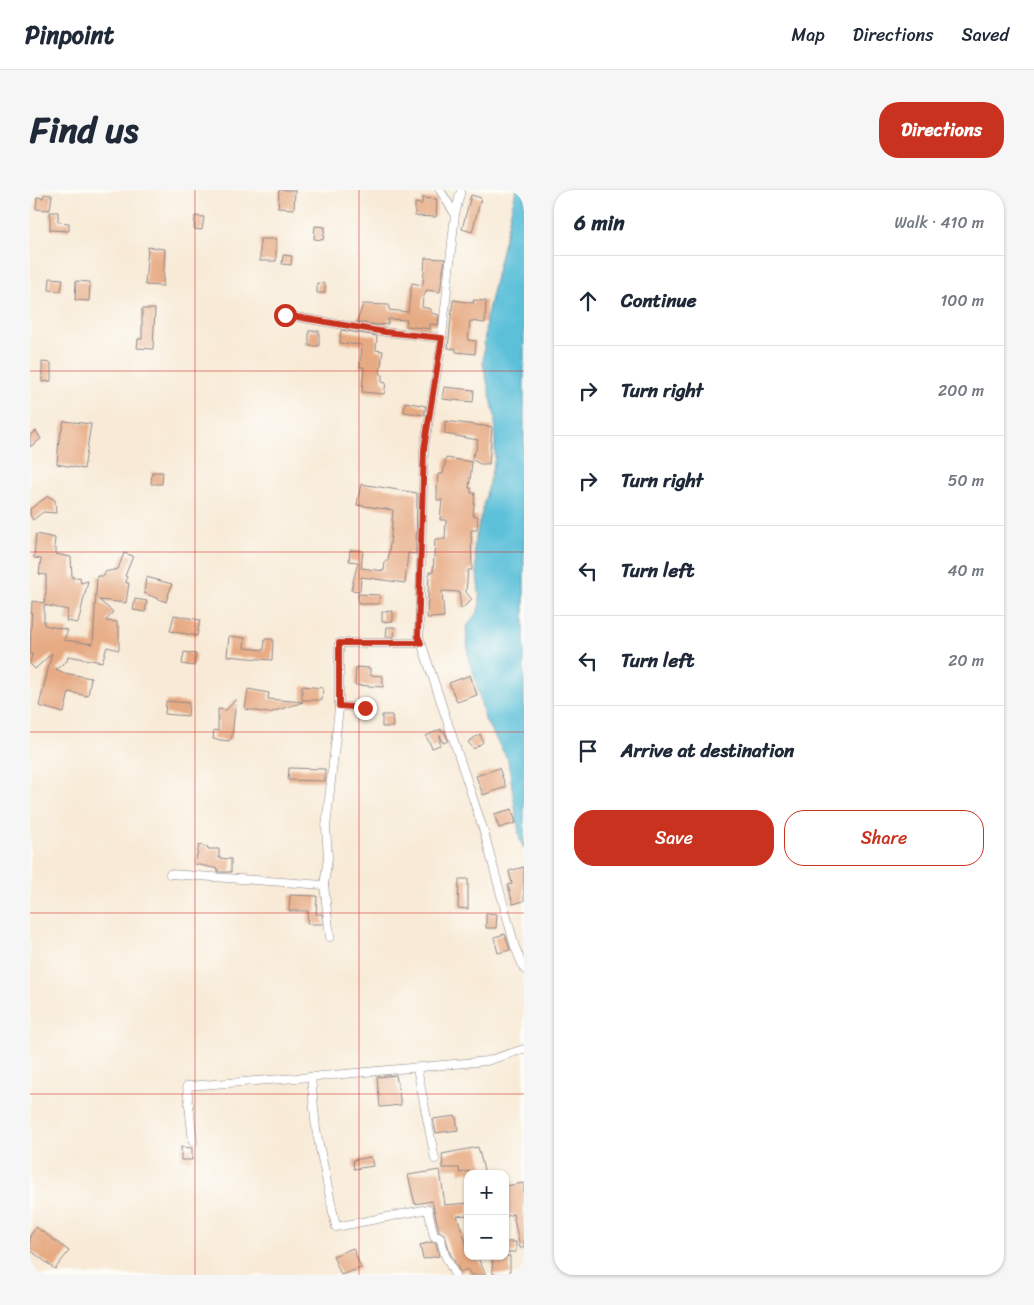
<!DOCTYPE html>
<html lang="en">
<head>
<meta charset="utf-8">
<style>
	:root { --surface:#fff; --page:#f6f6f7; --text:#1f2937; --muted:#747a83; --line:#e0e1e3; --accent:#c8321e }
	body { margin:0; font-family:Sriracha,sans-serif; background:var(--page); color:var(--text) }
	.controls { position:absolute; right:15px; bottom:15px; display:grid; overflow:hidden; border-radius:10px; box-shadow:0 1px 4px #0004 }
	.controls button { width:45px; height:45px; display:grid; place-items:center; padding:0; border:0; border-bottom:1px solid var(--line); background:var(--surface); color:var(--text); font:25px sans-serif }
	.stop { position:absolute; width:15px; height:15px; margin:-11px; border:4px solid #c8321e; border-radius:50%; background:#fff }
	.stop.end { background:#c8321e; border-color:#fff; box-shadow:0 1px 5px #0008 }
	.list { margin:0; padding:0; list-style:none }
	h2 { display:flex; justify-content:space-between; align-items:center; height:65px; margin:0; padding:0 20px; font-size:21px }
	h2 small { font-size:16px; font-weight:400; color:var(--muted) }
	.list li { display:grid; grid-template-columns:32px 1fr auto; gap:15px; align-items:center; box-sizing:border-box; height:90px; padding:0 20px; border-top:1px solid var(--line) }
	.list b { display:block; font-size:19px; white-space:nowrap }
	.list em { font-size:16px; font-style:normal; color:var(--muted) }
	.actions { display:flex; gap:10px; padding:15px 20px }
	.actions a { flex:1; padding:11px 0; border:1px solid var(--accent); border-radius:20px; text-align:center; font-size:18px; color:var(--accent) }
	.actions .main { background:var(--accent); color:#fff }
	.icon { flex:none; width:28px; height:28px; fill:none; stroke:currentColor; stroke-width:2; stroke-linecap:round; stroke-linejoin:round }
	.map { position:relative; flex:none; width:494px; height:1085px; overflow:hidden; border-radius:20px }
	header { display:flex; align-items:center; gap:30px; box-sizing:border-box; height:70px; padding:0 25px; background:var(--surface); border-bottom:1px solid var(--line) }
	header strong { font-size:24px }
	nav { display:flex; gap:28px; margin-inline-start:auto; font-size:18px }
	.intro { display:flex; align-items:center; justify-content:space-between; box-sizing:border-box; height:120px; padding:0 30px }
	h1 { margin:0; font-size:35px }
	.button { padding:12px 22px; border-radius:20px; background:var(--accent); color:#fff; font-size:18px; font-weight:700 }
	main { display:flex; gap:30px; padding:0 30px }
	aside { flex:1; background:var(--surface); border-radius:20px; box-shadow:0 1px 4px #0004 }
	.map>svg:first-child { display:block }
	.water { fill:#5bc0d9; stroke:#3e718a }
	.building { fill:#e7ab84 }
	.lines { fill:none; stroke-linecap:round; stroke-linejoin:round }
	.minor-casing { stroke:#8d8688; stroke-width:9 }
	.minor { stroke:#fff; stroke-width:8 }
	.route { stroke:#c8321e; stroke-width:6 }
	.grid { fill:none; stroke:#d62828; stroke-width:1; stroke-opacity:0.55 }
</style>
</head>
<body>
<header>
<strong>Pinpoint</strong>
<nav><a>Map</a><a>Directions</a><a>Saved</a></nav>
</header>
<div class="intro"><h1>Find us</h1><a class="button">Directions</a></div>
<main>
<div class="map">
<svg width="494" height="1085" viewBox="0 0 494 1085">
	<rect width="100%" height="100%" fill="#fdfcf7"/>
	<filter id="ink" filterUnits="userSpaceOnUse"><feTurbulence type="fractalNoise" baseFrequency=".02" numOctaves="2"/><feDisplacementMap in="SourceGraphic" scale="10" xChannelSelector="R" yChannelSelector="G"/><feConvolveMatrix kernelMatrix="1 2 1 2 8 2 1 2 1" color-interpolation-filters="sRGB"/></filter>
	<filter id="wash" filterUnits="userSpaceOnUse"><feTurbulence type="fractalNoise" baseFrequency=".0096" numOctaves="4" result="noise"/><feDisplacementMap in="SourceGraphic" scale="20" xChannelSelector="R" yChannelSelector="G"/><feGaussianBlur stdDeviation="1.12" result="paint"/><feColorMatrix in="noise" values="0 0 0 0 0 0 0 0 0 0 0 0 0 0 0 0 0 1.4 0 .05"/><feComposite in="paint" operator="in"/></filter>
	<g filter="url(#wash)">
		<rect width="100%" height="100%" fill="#f8ead6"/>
		<path class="water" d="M 486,0 L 494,0 L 494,658 L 490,650 L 478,570 L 455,530 L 444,484 L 439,472 L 436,438 L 448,421 L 450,412 L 444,355 L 465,268 L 465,226 L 453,174 L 456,129 Z"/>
		<g id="blocks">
			<g class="building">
				<path d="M 249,0 L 265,0 L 264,19 L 248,18 Z"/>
				<path d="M 14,4 L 22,5 L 20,20 L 6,19 L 7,7 L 13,8 Z"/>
				<path d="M 441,5 L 451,8 L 442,42 L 432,39 Z"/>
				<path d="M 392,8 L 407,9 L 406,27 L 385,26 L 385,13 L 392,14 Z"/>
				<path d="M 20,22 L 28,22 L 28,32 L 39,33 L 39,41 L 20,40 Z"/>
				<path d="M 165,26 L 174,27 L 172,40 L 164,39 Z"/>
				<path d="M 285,36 L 295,37 L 293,50 L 284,49 Z"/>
				<rect x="230" y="49" width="16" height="22"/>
				<path d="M 118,57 L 135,59 L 133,96 L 115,95 Z"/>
				<path d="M 253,65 L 262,66 L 261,75 L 252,74 Z"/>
				<path d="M 395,68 L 415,69 L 410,102 L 397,100 L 393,108 L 392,117 L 401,119 L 401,123 L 409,125 L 408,135 L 400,134 L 400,139 L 376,136 L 377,130 L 358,129 L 358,134 L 347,135 L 327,132 L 333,114 L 359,115 L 359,120 L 378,122 L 382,93 L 393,95 Z"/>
				<path d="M 20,88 L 33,89 L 31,101 L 19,100 Z"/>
				<path d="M 46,91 L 60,92 L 59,111 L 45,110 Z"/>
				<path d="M 287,93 L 295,94 L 295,103 L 287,103 Z"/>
				<path d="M 423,110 L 444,113 L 443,110 L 456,111 L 455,133 L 440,131 L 438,150 L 446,151 L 445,164 L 426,162 L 426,159 L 418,158 Z"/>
				<path d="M 112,119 L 125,119 L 123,159 L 107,158 L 108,149 L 112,149 Z"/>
				<path d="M 311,140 L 347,146 L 346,160 L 353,161 L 350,184 L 352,184 L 352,192 L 356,193 L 354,204 L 332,202 L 334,177 L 330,177 L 332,155 L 310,153 Z"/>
				<rect x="279" y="141" width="10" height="15"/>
				<path d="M 12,172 L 21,173 L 21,191 L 12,192 Z"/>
				<path d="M 414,197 L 444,200 L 443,212 L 412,209 Z"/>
				<path d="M 375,212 L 396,216 L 394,225 L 374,222 Z"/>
				<path d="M 34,231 L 61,234 L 54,279 L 27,274 L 29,249 Z"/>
				<path d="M 415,231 L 462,237 L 459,274 L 450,274 L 441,269 L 446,260 L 448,250 L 415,244 Z"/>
				<path d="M 6,241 L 11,249 L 0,257 L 0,245 Z"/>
				<path d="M 416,268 L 442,272 L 439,298 L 441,298 L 441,303 L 445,303 L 443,326 L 448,326 L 447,340 L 441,340 L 442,380 L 438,380 L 436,402 L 442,410 L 431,419 L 429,402 L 412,401 L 414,427 L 397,428 L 399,382 L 403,382 L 405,349 L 415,349 L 416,330 L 410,330 L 412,310 L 407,310 L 407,298 L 408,284 L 413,284 Z"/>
				<path d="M 122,282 L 133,282 L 132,294 L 121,294 Z"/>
				<path d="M 331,294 L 387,303 L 386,364 L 378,363 L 375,393 L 331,387 L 330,401 L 321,400 L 328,372 L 319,371 L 320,360 L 333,361 L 331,378 L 354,381 L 355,371 L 358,371 L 361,345 L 363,320 L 327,315 Z"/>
				<path d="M 18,306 L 25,310 L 26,323 L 13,322 L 3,330 L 0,325 L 0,319 Z"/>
				<path d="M 6,344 L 25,348 L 24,358 L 26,358 L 26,364 L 41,367 L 42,388 L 50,387 L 51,393 L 58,391 L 48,433 L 36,431 L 38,420 L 14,415 L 14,435 L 38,440 L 34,450 L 63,454 L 67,386 L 74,386 L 75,382 L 88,379 L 94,363 L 103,366 L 95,386 L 97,387 L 96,393 L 99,393 L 96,413 L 69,410 L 83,422 L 76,431 L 87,432 L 87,437 L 89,437 L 89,460 L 77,457 L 72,472 L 38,466 L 37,471 L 26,479 L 34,483 L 61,488 L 58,506 L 39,502 L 34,523 L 9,516 L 22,463 L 5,479 L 0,474 L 2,464 L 0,464 L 2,411 L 14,413 L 16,401 L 16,385 L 9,384 L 11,369 L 4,368 Z"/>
				<path d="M 116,387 L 142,394 L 136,412 L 114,403 Z"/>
				<path d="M 328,404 L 350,405 L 349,414 L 328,414 Z"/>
				<path d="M 105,409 L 117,411 L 115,422 L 103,420 Z"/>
				<path d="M 363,421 L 363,431 L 352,432 L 352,422 Z"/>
				<path d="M 144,425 L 170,430 L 167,446 L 140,441 Z"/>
				<path d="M 357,437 L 365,437 L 364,447 L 356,447 Z"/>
				<path d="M 199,446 L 215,448 L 214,458 L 234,460 L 235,449 L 243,449 L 242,470 L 197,466 Z"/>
				<path d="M 154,462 L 166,464 L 164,476 L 152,474 Z"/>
				<path d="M 326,477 L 340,478 L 340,485 L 353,486 L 353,497 L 325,495 Z"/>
				<path d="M 440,485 L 447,505 L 427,512 L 419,493 Z"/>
				<path d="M 272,496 L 293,498 L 292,510 L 272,510 Z"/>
				<path d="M 218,499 L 239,503 L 238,509 L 273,512 L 239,523 L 215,519 Z"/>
				<path d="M 206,509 L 202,547 L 199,551 L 183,549 L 184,540 L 188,541 L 188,519 L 196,520 Z"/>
				<path d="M 136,511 L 159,513 L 158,526 L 135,524 Z"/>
				<path d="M 352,525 L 362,525 L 363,537 L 352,537 Z"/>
				<path d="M 411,539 L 411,542 L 414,540 L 418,551 L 413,553 L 410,545 L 410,555 L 402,558 L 396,546 Z"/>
				<path d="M 450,544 L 453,552 L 444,559 L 438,552 Z"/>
				<path d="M 259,578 L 295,579 L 295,591 L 258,590 Z"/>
				<path d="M 469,578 L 476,597 L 453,605 L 446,586 Z"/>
				<path d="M 482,619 L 486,633 L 469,638 L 464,624 Z"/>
				<path d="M 169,655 L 178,657 L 178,659 L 189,659 L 189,668 L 201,669 L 201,682 L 188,682 L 188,679 L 165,674 Z"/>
				<path d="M 494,677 L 494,711 L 483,714 L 478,695 L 482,694 L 479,681 Z"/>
				<path d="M 429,689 L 438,689 L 438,719 L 428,718 Z"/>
				<path d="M 260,705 L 287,706 L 286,724 L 292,724 L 293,734 L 277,734 L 278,721 L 259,721 Z"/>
				<path d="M 456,723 L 467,724 L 466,738 L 456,738 Z"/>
				<path d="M 475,744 L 480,760 L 468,763 L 464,747 Z"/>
				<path d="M 366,885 L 371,915 L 350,917 L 347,887 Z"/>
				<path d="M 426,926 L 428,940 L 406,943 L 403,929 Z"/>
				<path d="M 151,957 L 162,958 L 162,970 L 151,970 Z"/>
				<path d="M 448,957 L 455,984 L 440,984 L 439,981 L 430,983 L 429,978 L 413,978 L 412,964 Z"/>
				<path d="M 341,967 L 343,976 L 324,979 L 323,970 Z"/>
				<path d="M 410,980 L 415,1015 L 438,1013 L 438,1025 L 427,1026 L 438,1059 L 438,1066 L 447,1066 L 456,1085 L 441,1085 L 437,1079 L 430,1082 L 420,1063 L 415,1045 L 409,1041 L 402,1011 L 385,1014 L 378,985 Z"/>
				<path d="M 494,993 L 494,1058 L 490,1058 L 483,1024 L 475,1027 L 475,996 Z"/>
				<path d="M 6,1037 L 39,1061 L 25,1079 L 0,1060 L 0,1046 Z"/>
				<path d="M 402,1052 L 406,1053 L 409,1066 L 393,1069 L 390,1055 Z"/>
				<rect x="475" y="1052" width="11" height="10"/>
				<path d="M 323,1058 L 331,1078 L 311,1085 L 303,1066 Z"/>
				<path d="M 462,1066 L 480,1066 L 480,1084 L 463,1084 Z"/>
			</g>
		</g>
	</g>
	<g filter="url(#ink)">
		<use href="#blocks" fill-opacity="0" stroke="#8d8688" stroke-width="1"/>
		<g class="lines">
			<defs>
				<g id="minor">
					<path d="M 410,0 L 425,24 L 411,157 L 394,259 L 389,446 L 454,642 L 485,757 L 494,779"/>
					<path d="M 425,24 L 431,0"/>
					<path d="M 255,125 L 355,142 L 412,148"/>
					<path d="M 309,516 L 335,518"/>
					<path d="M 140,684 L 294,695"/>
					<path d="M 300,747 L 294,695 L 298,668 L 296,637 L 309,518 L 309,453 L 391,453"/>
					<path d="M 387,878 L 405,969"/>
					<path d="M 163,952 L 157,896 L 281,887"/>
					<path d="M 425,1085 L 415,1065 L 410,1047 L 404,1047 L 398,1019 L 306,1037 L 286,939 L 281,887 L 457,871 L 494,859"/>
				</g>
			</defs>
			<use href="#minor" class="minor-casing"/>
			<use href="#minor" class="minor"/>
		</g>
	</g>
	<g class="lines" filter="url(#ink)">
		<path class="route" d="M 255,125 L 355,142 L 412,148 L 394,259 L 388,446 L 391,453 L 309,453 L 309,516 L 335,518"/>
	</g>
	<path class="grid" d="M 165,0 L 165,1085M 329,0 L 329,1085M 0,181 L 494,181M 0,362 L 494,362M 0,542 L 494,542M 0,723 L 494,723M 0,904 L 494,904"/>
</svg>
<div class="controls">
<button>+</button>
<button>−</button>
</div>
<div class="stop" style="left:255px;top:125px"></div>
<div class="stop end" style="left:335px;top:518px"></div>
</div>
<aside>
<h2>6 min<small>Walk · 410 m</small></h2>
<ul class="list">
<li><svg class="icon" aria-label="ahead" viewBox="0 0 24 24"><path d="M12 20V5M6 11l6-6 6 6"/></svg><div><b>Continue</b></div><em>100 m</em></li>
<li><svg class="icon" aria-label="right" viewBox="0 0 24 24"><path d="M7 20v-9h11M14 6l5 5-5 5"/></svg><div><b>Turn right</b></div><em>200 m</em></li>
<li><svg class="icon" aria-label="right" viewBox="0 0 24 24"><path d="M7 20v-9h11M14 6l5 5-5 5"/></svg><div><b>Turn right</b></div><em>50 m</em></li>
<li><svg class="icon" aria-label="left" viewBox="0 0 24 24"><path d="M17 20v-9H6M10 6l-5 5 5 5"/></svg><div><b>Turn left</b></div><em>40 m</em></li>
<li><svg class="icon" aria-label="left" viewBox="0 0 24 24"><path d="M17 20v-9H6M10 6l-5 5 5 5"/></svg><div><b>Turn left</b></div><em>20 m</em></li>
<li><svg class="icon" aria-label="arrive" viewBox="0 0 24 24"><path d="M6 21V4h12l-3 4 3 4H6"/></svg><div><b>Arrive at destination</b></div></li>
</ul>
<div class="actions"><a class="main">Save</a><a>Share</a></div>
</aside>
</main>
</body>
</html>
